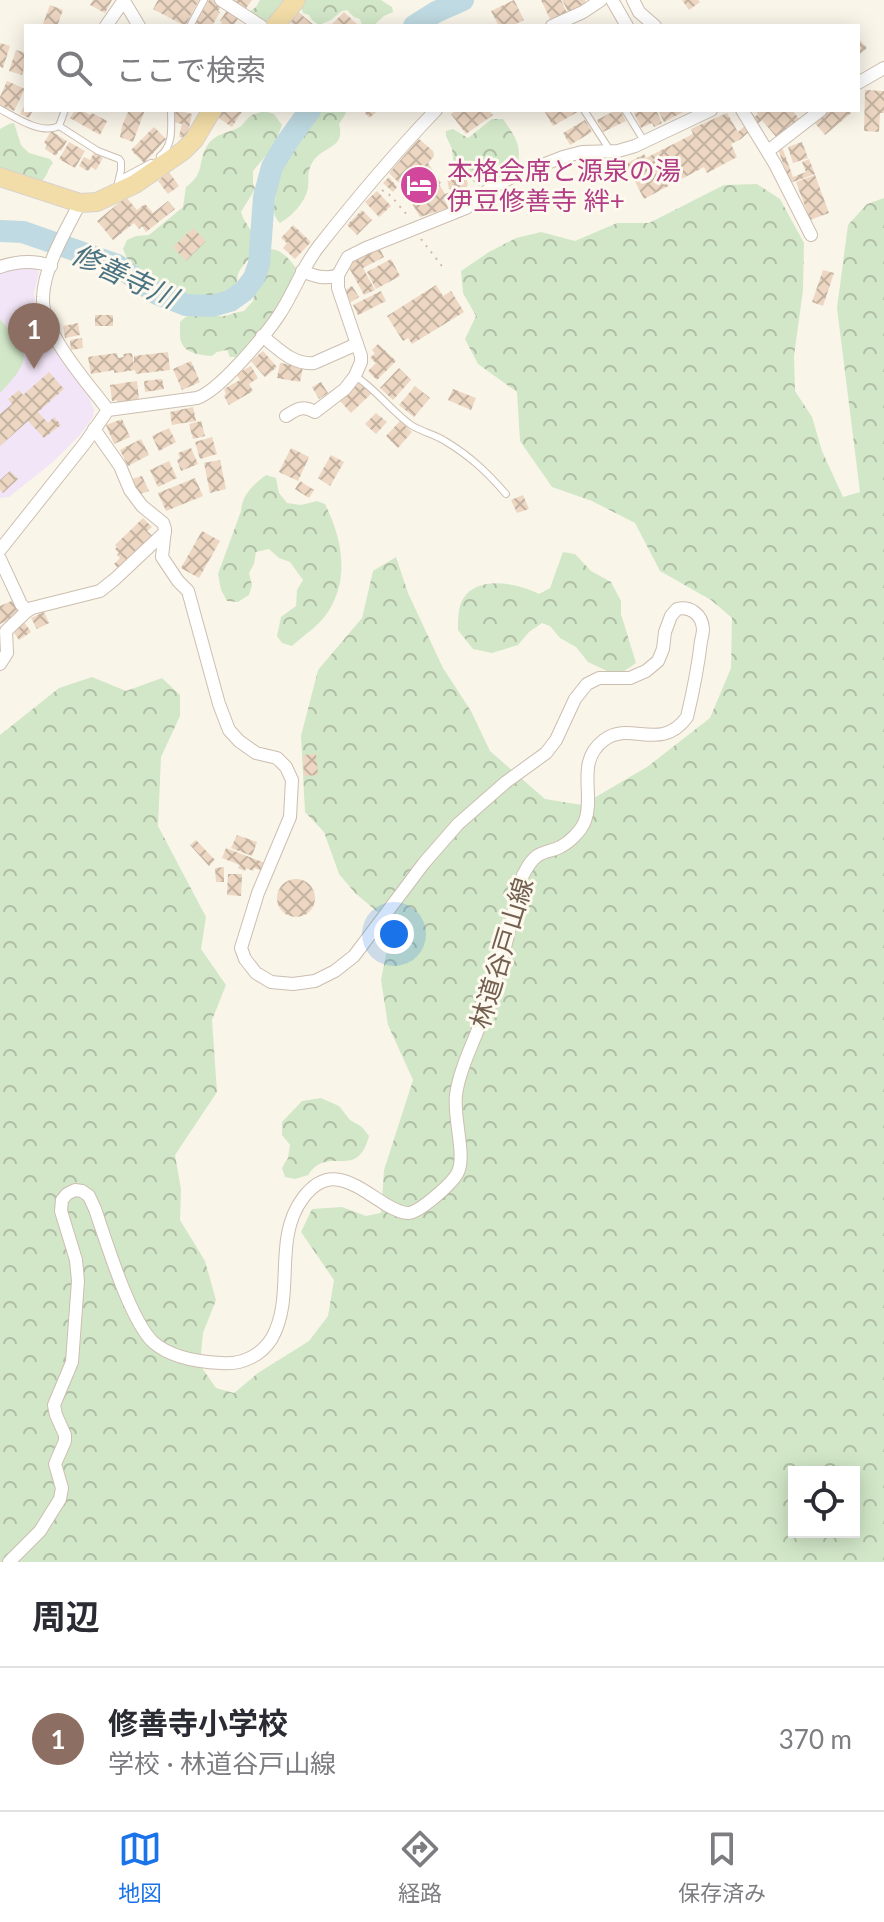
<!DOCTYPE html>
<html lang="ja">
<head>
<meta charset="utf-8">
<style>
	:root { --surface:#fff; --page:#f7f7f7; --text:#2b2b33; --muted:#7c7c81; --line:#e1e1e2; --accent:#1a73e8 }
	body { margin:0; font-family:Lato,"Noto Sans JP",sans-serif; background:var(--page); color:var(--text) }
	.controls { position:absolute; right:24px; bottom:24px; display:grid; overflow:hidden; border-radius:0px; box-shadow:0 4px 20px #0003 }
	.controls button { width:72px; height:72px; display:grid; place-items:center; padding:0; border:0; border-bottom:2px solid var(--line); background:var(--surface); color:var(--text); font:40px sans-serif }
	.you { position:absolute; left:394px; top:934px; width:28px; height:28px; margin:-20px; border:6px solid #fff; border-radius:50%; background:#1a73e8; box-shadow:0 0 0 12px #1a73e833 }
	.badge { display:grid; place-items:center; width:52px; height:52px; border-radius:50%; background:var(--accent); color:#fff; font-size:26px; font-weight:700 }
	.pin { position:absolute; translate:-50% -66px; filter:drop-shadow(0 2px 4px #0008) }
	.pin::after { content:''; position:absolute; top:42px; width:28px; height:24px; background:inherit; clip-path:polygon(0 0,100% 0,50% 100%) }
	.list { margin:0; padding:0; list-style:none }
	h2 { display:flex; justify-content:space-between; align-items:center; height:104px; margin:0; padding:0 32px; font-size:34px }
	h2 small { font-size:26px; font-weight:400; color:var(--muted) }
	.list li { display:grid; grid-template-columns:52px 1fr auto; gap:24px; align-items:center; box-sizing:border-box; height:144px; padding:0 32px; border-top:2px solid var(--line) }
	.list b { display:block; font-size:30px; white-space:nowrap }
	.list p { margin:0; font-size:26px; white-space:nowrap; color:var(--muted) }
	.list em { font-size:26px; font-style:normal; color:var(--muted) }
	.icon { flex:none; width:44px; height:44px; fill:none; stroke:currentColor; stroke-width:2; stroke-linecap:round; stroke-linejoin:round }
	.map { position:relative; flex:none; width:884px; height:1562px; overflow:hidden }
	.search { position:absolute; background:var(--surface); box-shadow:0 4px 20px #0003; left:24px; right:24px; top:24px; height:88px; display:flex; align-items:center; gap:20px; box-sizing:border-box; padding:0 28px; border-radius:0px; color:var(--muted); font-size:30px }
	.sheet { height:248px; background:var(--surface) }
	nav { display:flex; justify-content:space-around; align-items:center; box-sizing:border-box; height:112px; border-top:2px solid var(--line); background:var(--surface); font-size:22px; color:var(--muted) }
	nav a { display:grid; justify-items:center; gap:4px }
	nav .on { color:var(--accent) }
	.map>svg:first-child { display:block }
	.education { fill:#f2e5f7 }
	.forest { fill:url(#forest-crowns); fill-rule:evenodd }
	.park { fill:#d2e7c8 }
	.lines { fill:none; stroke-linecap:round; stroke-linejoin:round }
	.river { stroke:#bfdae2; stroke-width:22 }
	.building { fill:url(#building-cross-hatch) }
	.service-casing { stroke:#ccbeb0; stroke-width:8 }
	.minor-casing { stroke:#ccbeb0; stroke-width:14 }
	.primary-casing { stroke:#d8d2ce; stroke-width:20 }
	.path { stroke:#d2bba6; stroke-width:2; stroke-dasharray:2 6; stroke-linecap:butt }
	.service { stroke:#fff; stroke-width:6 }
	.minor { stroke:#fff; stroke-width:12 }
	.primary { stroke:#f2dda8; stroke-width:18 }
	.labels { text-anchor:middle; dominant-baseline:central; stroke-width:6; stroke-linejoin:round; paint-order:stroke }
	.hotel-label { font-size:26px; fill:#b23c85; stroke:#fdf9ef; text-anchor:start }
	.street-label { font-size:26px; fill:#725f4f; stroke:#fdf9ef }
	.water-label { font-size:28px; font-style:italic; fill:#4b7483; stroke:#fdf9ef }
</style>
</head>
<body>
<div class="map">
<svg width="884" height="1562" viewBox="0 0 884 1562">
	<defs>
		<pattern id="forest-crowns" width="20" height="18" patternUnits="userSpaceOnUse" patternTransform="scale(2)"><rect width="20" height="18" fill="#d2e7c8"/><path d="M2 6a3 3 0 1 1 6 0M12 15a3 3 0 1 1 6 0" fill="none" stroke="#afbea5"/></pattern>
		<pattern id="building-cross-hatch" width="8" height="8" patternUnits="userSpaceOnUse" patternTransform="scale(2)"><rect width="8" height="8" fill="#edd7c3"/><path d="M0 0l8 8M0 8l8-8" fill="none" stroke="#c4b2a1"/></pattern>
	</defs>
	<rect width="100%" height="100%" fill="#faf5e9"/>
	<path class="education" d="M 34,267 L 39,273 L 34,292 L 35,307 L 40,324 L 59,356 L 89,398 L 94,409 L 93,417 L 79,436 L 54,461 L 9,497 L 0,498 L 0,270 Z"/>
	<g class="forest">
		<path d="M 260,0 L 291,0 L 268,24 L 263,24 L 249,12 L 256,7 Z"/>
		<path d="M 303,0 L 381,0 L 392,7 L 393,12 L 384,16 L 373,26 L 362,25 L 360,19 L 354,17 L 347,10 L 342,11 L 331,20 L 319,25 L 312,20 L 309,15 L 303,13 L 301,7 Z"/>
		<path d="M 323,110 L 344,110 L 346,113 L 339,124 C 346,150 322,145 312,163 C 307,171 309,180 308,188 C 305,203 292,216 280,223 C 270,213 275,205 276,193 C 276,191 276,181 277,179 C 278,175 282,172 284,168 C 292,153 296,134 312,125 L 316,115 Z"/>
		<path d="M 264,111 L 274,114 L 282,125 L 274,146 L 253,171 L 253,183 L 255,189 L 241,212 C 244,223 254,232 255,240 C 257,256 243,262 238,274 C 237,278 237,282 236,287 L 217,297 L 208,299 L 177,296 L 149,280 L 129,263 L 123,249 L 127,240 L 136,236 L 149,235 L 183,207 L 186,187 C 207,172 196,160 209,143 C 217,133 228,133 238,128 C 244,125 246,118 252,115 C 256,113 260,113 264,111 Z"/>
		<path d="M 492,119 L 503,119 C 513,134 522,144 518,163 L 479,186 L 471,180 L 464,170 L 454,168 L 452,149 L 446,136 L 446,131 L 453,129 L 468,138 Z"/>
		<path d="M 14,123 L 21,145 L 29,153 L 50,159 L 53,163 C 48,168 48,175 42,181 L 32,179 L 0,167 L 0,129 L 9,124 Z"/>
		<path d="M 757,184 L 780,199 L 804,243 L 803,290 L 794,356 L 795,391 L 812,417 L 822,451 L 843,497 L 860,492 L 837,308 L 848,225 L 867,204 L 884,198 L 884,1562 L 0,1562 L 0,735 L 59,688 L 92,677 L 126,691 L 162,678 L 180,695 L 180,716 L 161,757 L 158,826 L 206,917 L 201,949 L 226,985 L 212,1020 L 217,1092 L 175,1155 L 181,1189 L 180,1220 L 205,1261 L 216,1300 L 203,1333 L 200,1365 L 216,1388 L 234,1393 L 258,1373 L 309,1341 L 328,1316 L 334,1280 L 301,1232 L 312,1209 L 342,1207 L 366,1216 L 381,1213 L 384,1170 L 413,1080 L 388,1025 L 381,980 L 392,924 L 355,893 L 339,874 L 324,832 L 305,812 L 301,736 L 318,670 L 362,618 L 373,571 L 396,557 L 408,593 L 443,668 L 471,711 L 490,751 L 545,799 L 582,805 L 647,767 L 710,718 L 731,668 L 732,618 L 711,600 L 660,571 L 635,523 L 592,501 L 552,487 L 520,441 L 517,392 L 478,364 L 465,339 L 476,316 L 463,293 L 461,271 L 489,252 L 516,238 L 541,232 L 575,241 L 617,223 L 649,223 L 724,185 ZM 794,1472 L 854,1472 L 854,1532 L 794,1532 Z"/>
		<path d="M 270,249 C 283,250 289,259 296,268 L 283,300 L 239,357 L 230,357 L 227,350 L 217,352 L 212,356 C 198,355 181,353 180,336 C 180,332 180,327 180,322 C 188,314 199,310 211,313 C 217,314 217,317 224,316 C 230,315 236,312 244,311 L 253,301 L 256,287 L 266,271 Z"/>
		<path d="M 266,475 L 276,478 L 279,493 L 287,503 L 301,505 L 317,501 L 325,504 C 342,538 350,578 328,612 C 319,626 304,635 292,646 L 282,643 L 277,636 L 281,617 L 296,606 L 297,590 L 303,580 L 290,562 L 279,558 L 269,549 L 256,552 L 254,564 L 249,573 L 252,585 L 249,595 L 238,602 L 227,601 L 221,590 L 218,574 L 241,511 C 242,495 253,485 266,475 Z"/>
		<path d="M 563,552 L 575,554 L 591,571 L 611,582 L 621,601 L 621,614 L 636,663 L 623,672 L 609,672 L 588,662 L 576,647 L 560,638 L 550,626 L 542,623 L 529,632 L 518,645 L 492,653 L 473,649 L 458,630 C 458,620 458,607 463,599 C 477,575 519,583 539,594 L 550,588 Z"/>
		<path d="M 321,1098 L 339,1106 L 350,1120 L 362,1127 L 369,1136 C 357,1182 328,1144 308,1175 L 295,1179 L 285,1177 L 282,1168 L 288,1158 L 290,1145 L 282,1135 L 282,1122 L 302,1101 Z"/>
	</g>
	<path class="park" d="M 0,319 C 30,354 33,358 0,393 Z"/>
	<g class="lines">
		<g class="river">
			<path d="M 414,26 L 436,12 L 463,0"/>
			<path d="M 0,231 L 23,232 L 117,265 L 157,294 L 186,305 L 212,306 L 230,301 L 244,291 L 254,278 L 259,264 L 264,197 L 272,167 L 287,142 L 310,110"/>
		</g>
	</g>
	<g class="building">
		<path d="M 93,0 L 112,0 L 105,13 L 90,5 Z"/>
		<path d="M 158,0 L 199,0 L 185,26 L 153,9 Z"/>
		<path d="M 209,0 L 213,0 L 222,5 L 218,11 L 220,12 L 212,26 L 194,26 Z"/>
		<path d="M 227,0 L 252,0 L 244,11 Z"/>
		<path d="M 514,0 L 524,20 L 511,26 L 499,26 L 491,11 Z"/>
		<path d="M 541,0 L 561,0 L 567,13 L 551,21 Z"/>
		<path d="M 562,0 L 585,0 L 586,4 L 569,13 Z"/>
		<path d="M 682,0 L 698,0 L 700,2 L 689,10 Z"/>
		<path d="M 50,5 L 63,10 L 57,26 L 43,24 Z"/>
		<path d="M 227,10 L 239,17 L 233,26 L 220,26 L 222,22 L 220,21 Z"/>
		<path d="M 297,11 L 315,26 L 295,26 L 288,21 Z"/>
		<path d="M 344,12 L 359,26 L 330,26 Z"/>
		<path d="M 858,38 L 867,48 L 859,55 L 858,54 Z"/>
		<path d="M 0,43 L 10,46 L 3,68 L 0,67 Z"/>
		<path d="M 16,50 L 26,53 L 26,61 L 22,75 L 9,71 Z"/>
		<path d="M 7,81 L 25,89 L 14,111 L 0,105 L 0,97 Z"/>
		<path d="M 865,90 L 884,91 L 884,113 L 880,113 L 879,132 L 864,131 Z"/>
		<path d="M 26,102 L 26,110 L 33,110 L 29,118 L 20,114 Z"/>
		<path d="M 75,110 L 81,110 L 90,115 L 92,113 L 107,121 L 100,135 L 70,118 Z"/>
		<path d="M 129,110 L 145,110 L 133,142 L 120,137 L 122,126 Z"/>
		<path d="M 176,110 L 192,114 L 187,138 L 179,137 L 182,124 L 173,122 Z"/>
		<path d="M 222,110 L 243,110 L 232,127 L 217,117 Z"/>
		<path d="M 363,110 L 379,110 L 369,118 Z"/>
		<path d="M 457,110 L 489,110 L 493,115 L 466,134 L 451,114 Z"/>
		<path d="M 548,110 L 581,110 L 553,126 L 545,112 Z"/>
		<path d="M 616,110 L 620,110 L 626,121 L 603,132 L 597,120 Z"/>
		<path d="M 641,110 L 656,110 L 662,123 L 654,127 L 652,123 L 641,128 L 634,113 Z"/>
		<path d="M 658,110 L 682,110 L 683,112 L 664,122 Z"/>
		<path d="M 755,110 L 792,110 L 799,119 L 777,138 L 762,120 L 741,139 L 731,144 L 737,157 L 707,173 L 704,167 L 644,199 L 626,164 L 644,154 L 646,158 L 693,134 L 691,129 L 727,113 L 738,132 L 758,114 Z"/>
		<path d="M 829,110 L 849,110 L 851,113 L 825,135 L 814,122 Z"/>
		<path d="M 585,120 L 592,132 L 570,145 L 563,133 Z"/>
		<path d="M 154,127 L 166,139 L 144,163 L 131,150 Z"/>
		<path d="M 51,131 L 67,141 L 61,151 L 59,150 L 56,156 L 45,149 L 47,145 L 44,143 Z"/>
		<path d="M 419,139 L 433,151 L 434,156 L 428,163 L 441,183 L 439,184 L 445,194 L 453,191 L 449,189 L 447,179 L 452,174 L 459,173 L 466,178 L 468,184 L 466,189 L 470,199 L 456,205 L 455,202 L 452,203 L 450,196 L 445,198 L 448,208 L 420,217 L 402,186 L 389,173 Z"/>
		<path d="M 69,142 L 85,151 L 75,168 L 59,159 Z"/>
		<path d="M 802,142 L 808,158 L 793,163 L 788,147 Z"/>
		<path d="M 782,147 L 793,177 L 806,172 L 802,162 L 809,159 L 815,174 L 790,183 L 778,149 Z"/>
		<path d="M 94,153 L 103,158 L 96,170 L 91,167 L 88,171 L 79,166 L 84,157 L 90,160 Z"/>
		<path d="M 169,172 L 179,186 L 168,194 L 158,181 Z"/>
		<path d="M 815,175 L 829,213 L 810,220 L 796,182 Z"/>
		<path d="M 389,177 L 397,187 L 393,192 L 383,183 Z"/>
		<path d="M 377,191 L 391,206 L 379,217 L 365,202 Z"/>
		<path d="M 126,197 L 137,210 L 145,204 L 153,213 L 168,201 L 175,209 L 146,232 L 142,226 L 139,229 L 134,223 L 113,240 L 97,221 Z"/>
		<path d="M 362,210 L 372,220 L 357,235 L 347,225 Z"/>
		<path d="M 293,225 L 311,242 L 295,259 L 283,248 L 287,243 L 281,238 Z"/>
		<path d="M 193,228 L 206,241 L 186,261 L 173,247 Z"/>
		<path d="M 379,247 L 384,257 L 363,268 L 375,290 L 364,295 L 347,264 Z"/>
		<path d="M 391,259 L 400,276 L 376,289 L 367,272 Z"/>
		<path d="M 823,270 L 834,273 L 823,306 L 812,302 Z"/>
		<path d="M 436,285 L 443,296 L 451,291 L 464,312 L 412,344 L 408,338 L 403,341 L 387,316 Z"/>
		<path d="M 352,286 L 359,297 L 351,302 L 344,291 Z"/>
		<path d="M 381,291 L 386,301 L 358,315 L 353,305 Z"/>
		<rect x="95" y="315" width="18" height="11"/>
		<path d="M 78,323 L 80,335 L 65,338 L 63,326 Z"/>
		<path d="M 82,338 L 83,348 L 71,350 L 70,340 Z"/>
		<path d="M 378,344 L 396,361 L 377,380 L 368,371 L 376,363 L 370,358 L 375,353 L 372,350 Z"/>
		<path d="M 263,351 L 277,367 L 265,377 L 251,361 Z"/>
		<path d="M 168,352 L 170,370 L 136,374 L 135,370 L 114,373 L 114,370 L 91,374 L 88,357 L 117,353 L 118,358 L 124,357 L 123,354 L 132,353 L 134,366 L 134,356 Z"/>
		<path d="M 191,361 L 200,382 L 182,390 L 173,369 Z"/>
		<path d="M 280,363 L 303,367 L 300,382 L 277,378 Z"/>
		<path d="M 251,366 L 258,378 L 249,384 L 253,391 L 229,405 L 224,396 L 226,394 L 224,389 L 240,380 L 236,374 Z"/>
		<path d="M 399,368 L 411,380 L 393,400 L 380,388 Z"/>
		<path d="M 49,372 L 64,389 L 38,412 L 48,423 L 54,417 L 61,425 L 44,438 L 28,421 L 0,446 L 0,414 L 12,404 L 8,399 L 19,390 L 23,395 Z"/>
		<path d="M 162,379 L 164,389 L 145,392 L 144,381 Z"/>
		<path d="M 137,381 L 139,400 L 117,403 L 117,400 L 112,401 L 110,385 Z"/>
		<path d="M 321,382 L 328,393 L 319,399 L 312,387 Z"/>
		<path d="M 360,382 L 372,393 L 351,413 L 340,401 Z"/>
		<path d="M 415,386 L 430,398 L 414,417 L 399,405 Z"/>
		<path d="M 453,389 L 476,398 L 471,410 L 448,400 Z"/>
		<path d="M 193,407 L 196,421 L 172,425 L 170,412 Z"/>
		<path d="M 376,413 L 387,422 L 376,434 L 365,424 Z"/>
		<path d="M 122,419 L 130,437 L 114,444 L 106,425 Z"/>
		<path d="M 201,421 L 205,436 L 193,439 L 189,424 Z"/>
		<path d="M 400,421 L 412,432 L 398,448 L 386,436 Z"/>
		<path d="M 169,428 L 176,442 L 159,451 L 152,436 Z"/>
		<path d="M 212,437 L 217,454 L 200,459 L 195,442 Z"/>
		<path d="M 141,439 L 149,455 L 128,466 L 120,450 Z"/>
		<path d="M 191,448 L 198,464 L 181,471 L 177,460 L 180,458 L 178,453 Z"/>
		<path d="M 291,448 L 309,457 L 298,481 L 279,472 Z"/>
		<path d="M 331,455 L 344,462 L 330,486 L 318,478 Z"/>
		<path d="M 220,460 L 226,489 L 210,493 L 204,463 Z"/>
		<path d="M 169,461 L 177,478 L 158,487 L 150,470 Z"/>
		<path d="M 10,471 L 18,479 L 3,493 L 0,490 L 0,480 Z"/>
		<path d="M 142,476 L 149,491 L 137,495 L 132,479 Z"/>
		<path d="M 195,478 L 203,496 L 166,511 L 158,493 Z"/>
		<path d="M 300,481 L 314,490 L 309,498 L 295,489 Z"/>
		<path d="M 523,495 L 529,509 L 517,513 L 511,500 Z"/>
		<path d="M 143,518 L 152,527 L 147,531 L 154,537 L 120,570 L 114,564 L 120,558 L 117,555 L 119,553 L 115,549 L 117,547 L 115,545 Z"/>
		<path d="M 202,531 L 220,541 L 199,578 L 181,568 Z"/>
		<path d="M 14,600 L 21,614 L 0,624 L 0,606 Z"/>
		<path d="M 44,612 L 49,623 L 37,629 L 31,618 Z"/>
		<path d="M 24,622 L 31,632 L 19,640 L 14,633 L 17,630 L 15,628 Z"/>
		<path d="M 316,754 L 318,775 L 304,776 L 303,755 Z"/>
		<path d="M 237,835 L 257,842 L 252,856 L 231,848 Z"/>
		<path d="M 196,840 L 215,860 L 209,866 L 190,845 Z"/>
		<path d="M 226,848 L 265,863 L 262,871 L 254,868 L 253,871 L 246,868 L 245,871 L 238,868 L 240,865 L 222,858 Z"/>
		<path d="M 224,867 L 224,882 L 216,882 L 215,868 Z"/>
		<path d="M 228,874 L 242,874 L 241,896 L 227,895 Z"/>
		<circle cx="296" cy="898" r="19"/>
	</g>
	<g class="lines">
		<defs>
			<g id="service">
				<path d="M 190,26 L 204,0"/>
				<path d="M 0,109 C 16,118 42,135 59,126 L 98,151 L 119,159 L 121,162 L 121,170 L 117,187"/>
				<path d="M 584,110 L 611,152"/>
				<path d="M 625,110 L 644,141"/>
				<path d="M 59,126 L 65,110"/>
				<path d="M 160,156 C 174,144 171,128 171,110"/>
				<path d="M 119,180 L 151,163"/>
				<path d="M 355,376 C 376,389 390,410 411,425 C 422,432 434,434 445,441 C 470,456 487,472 506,494"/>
			</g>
			<g id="minor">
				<path d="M 221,0 L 261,26"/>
				<path d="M 612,0 L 627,26"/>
				<path d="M 633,0 L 639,12 L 655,26"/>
				<path d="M 124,1 L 139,26"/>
				<path d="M 106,26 L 124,0"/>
				<path d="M 552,26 L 583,12 L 601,0"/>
				<path d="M 858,83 L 884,68"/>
				<path d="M 742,110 L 775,164 L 811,235"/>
				<path d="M 768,151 L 821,110"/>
				<path d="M 80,203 C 66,230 44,267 43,297 C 41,332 87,382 108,410"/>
				<path d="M 0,267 C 17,261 34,260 51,266"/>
				<path d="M 302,271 C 314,276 325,280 338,275"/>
				<path d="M 262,336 C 278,348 292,365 314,363 L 357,344"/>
				<path d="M 286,416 C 297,409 302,405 315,412 L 345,389 L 355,376 L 361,362 L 361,356 L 338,288 L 338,275 L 348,257 L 366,248 L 466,208 L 491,188 L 514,176 L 563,157 L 582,152 L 618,151 L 635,146 L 711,110"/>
				<path d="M 0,550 L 85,443 L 108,410 L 197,398 C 219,391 265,336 279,315 C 294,293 302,267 319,246 C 356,199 395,153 436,110"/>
				<path d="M 0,559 L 21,604 L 27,611 L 32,608 L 100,591 L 115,579 L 165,532"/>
				<path d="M 0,664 L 7,653 L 6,631 L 27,611"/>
				<path d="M 9,1562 L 40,1531 L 60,1499 L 62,1488 L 55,1464 L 65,1441 L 65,1435 L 56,1415 L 54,1405 L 72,1362 L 78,1281 L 76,1260 L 61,1211 L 62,1200 L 67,1194 L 75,1190 L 82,1191 L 89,1196 L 95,1209 C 106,1241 130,1320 153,1342 C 170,1357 198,1362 221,1363 C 241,1365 261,1356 272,1338 C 296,1295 272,1239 303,1198 C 330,1162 356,1186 385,1204 C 392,1208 400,1213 408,1213 C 419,1213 453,1183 458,1172 C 466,1155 453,1117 456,1095 C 459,1073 469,1052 477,1032 C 484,1013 491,994 497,975 C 508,942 513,908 523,875 C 527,868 530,861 537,856 C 544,851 553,851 560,847 C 570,842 581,831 585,821 C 595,794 575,762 604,740 C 630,720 661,753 687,717 C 693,692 698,667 701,641 C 702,637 703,633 703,629 C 702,614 690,606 677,609 L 671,616 L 665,632 L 663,649 L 658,661 L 646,671 L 630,678 L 599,678 L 587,684 L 575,699 L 556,740 L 546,753 L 506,782 L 458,824 L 424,863 L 354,956 L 335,971 L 315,981 L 293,984 L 271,982 L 256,973 L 245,959 L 241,948 L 258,893 L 290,817 L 292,780 L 286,767 L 277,758 L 256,753 L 239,741 L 229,730 L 219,704 L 188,591 L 178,581 L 162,557 L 165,529 L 163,523 L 142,506 L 130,490 L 120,466 L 94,429"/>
			</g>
			<g id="primary">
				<path d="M 275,26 L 296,0"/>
				<path d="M 0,177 L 80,203 L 97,202 L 135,184 L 183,151 L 194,140 L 212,110"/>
			</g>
		</defs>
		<use href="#service" class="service-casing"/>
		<use href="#minor" class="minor-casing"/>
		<use href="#primary" class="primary-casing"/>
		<g class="path">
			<path d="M 382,190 L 391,196 L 408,216"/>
			<path d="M 421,239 L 445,270"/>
		</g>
		<use href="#service" class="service"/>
		<use href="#minor" class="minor"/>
		<use href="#primary" class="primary"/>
	</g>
	<defs>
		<symbol id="hotel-disc" viewBox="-11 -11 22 22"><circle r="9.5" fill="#d1479c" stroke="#fdf9ef"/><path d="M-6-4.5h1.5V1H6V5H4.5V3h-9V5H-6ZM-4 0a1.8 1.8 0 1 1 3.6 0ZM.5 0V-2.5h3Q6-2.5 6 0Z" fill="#fff"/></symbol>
	</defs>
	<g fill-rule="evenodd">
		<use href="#hotel-disc" x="397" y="163" width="44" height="44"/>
	</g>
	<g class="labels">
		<g class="hotel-label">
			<text x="447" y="170">本格会席と源泉の湯<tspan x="447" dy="30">伊豆修善寺 絆+</tspan></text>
		</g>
		<g class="street-label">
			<text transform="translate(501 953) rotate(-73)">林道谷戸山線</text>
		</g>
		<g class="water-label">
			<text transform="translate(125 275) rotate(25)">修善寺川</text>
		</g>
	</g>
</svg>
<div class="controls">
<button><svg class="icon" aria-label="locate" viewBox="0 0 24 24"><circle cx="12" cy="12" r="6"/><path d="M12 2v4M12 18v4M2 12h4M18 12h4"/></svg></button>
</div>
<div class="you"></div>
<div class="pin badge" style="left:34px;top:369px;background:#8d6e63">1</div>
<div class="search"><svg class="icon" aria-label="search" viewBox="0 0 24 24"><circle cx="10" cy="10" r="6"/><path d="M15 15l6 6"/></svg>ここで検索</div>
</div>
<section class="sheet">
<h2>周辺<small></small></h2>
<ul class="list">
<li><span class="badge" style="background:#8d6e63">1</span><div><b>修善寺小学校</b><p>学校 · 林道谷戸山線</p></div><em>370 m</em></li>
</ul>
</section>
<nav>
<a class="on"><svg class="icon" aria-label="map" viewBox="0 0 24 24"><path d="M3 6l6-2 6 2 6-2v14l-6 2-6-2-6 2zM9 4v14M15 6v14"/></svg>地図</a>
<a><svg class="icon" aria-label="directions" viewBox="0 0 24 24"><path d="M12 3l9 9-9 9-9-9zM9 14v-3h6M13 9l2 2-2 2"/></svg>経路</a>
<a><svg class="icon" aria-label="saved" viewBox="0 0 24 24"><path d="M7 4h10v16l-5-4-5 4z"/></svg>保存済み</a>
</nav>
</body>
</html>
